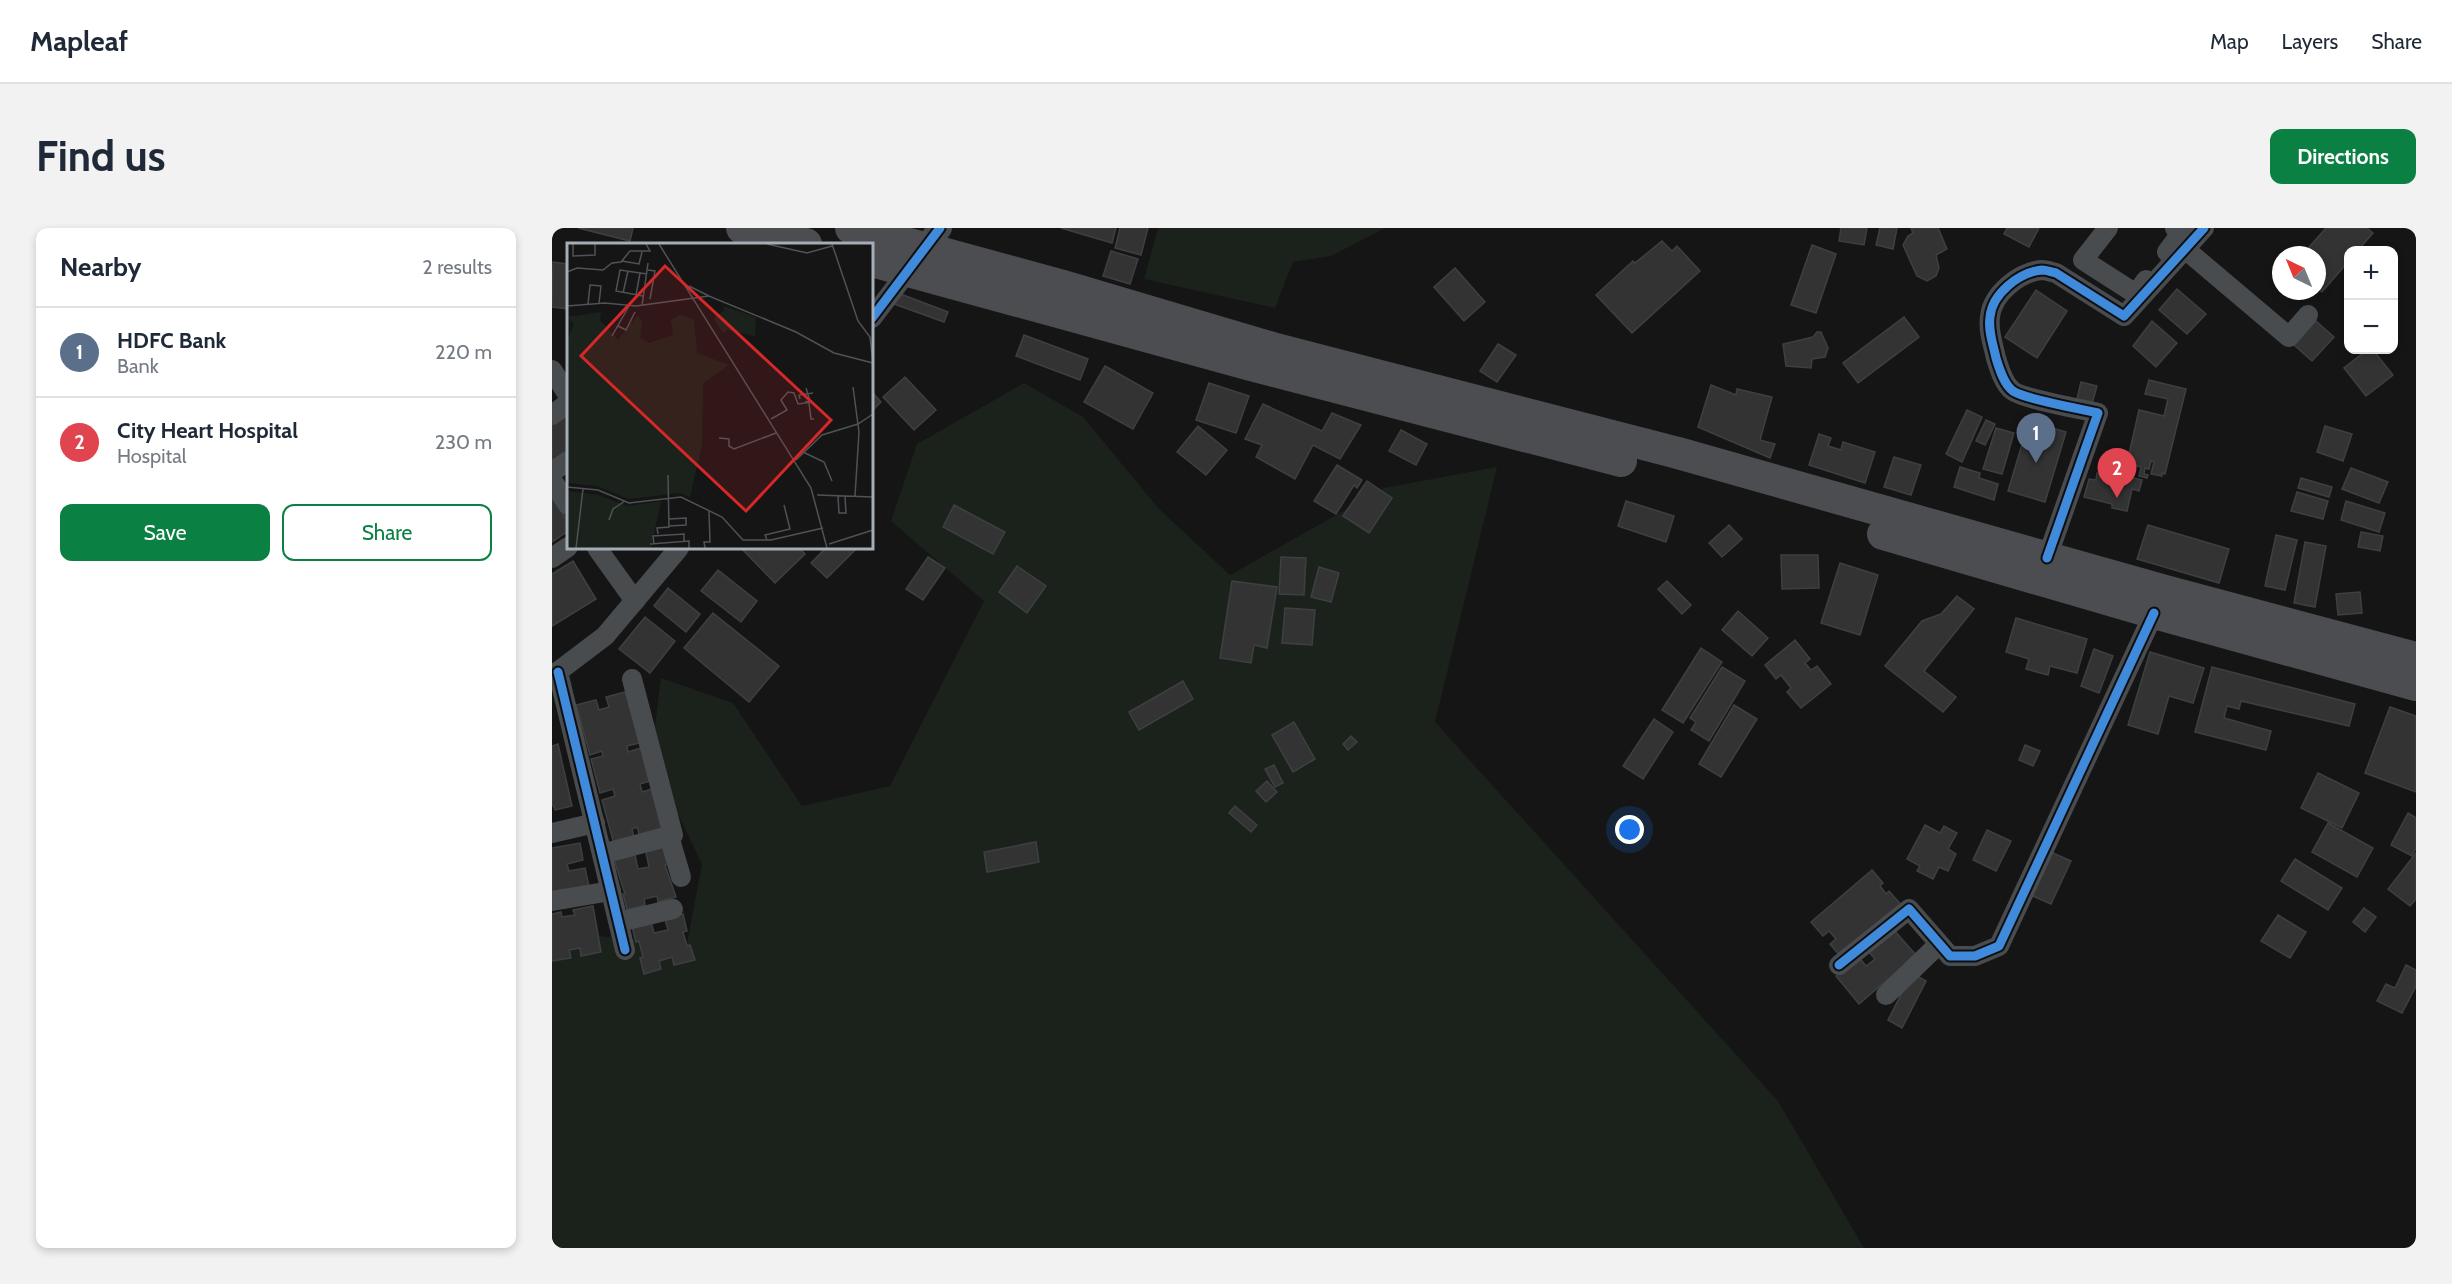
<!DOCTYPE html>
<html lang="en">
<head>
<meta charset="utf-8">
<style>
	:root { --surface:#fff; --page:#f2f2f3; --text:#1f2937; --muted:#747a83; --line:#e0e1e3; --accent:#0b8043 }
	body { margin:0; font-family:Cabin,sans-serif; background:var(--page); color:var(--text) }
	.controls { position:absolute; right:18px; top:18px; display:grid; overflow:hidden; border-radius:12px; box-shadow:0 3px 9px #0003 }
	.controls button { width:54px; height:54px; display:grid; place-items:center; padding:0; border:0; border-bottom:2px solid var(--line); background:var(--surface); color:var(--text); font:30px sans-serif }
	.compass { position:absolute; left:1720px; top:18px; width:54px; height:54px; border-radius:50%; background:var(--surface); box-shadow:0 3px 9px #0003; rotate:317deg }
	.you { position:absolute; left:1078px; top:602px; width:21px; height:21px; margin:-15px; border:4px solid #fff; border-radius:50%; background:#1a73e8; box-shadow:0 0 0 9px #1a73e833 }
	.badge { display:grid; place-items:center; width:39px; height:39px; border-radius:50%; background:var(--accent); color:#fff; font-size:20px; font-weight:700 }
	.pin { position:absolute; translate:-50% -50px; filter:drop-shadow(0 2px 3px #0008) }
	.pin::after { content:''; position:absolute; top:32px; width:21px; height:18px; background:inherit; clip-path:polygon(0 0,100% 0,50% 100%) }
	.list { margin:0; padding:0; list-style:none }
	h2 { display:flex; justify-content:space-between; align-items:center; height:78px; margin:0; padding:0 24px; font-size:26px }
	h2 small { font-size:20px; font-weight:400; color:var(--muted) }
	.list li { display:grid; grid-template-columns:39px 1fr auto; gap:18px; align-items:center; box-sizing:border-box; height:90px; padding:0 24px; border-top:2px solid var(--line) }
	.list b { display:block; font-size:22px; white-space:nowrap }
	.list p { margin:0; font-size:20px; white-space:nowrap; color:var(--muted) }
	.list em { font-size:20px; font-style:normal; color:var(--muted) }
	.actions { display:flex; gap:12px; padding:18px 24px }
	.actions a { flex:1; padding:14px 0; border:2px solid var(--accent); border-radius:12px; text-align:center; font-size:21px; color:var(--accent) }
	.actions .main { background:var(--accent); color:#fff }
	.map { position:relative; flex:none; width:1864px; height:1020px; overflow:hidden; border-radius:12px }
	header { display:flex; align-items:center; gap:36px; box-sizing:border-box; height:84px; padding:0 30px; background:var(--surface); border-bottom:2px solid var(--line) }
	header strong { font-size:28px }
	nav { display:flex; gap:33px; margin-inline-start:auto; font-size:21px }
	.intro { display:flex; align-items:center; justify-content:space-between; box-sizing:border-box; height:144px; padding:0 36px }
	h1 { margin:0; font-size:42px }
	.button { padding:15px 27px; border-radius:12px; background:var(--accent); color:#fff; font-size:21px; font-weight:700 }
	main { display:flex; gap:36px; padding:0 36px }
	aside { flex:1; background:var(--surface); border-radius:12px; box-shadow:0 3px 9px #0003 }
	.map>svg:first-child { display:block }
	.green { fill:#1b221b }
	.building { fill:#333334; stroke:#3d4041; stroke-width:1.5 }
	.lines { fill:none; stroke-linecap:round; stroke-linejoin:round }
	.minor { stroke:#494c4e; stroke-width:20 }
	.tertiary { stroke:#494c4e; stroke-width:24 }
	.primary { stroke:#4b4d50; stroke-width:32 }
	.cycleway-casing { stroke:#0f0f11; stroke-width:13 }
	.cycleway { stroke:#408adc; stroke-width:9 }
	.inset-road { fill:none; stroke:#4f5256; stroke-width:1.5 }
	.view { fill:#d62828; fill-opacity:0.15; stroke:#d62828; stroke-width:3 }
	.inset-edge { fill:none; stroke:#a5aeb7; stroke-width:3 }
</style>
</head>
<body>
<header>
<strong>Mapleaf</strong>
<nav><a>Map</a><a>Layers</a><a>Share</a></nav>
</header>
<div class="intro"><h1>Find us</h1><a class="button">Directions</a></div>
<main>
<aside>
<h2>Nearby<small>2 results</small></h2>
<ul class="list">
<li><span class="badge" style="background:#5c6f8a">1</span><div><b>HDFC Bank</b><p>Bank</p></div><em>220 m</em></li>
<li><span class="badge" style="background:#e0444e">2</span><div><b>City Heart Hospital</b><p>Hospital</p></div><em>230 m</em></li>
</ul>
<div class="actions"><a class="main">Save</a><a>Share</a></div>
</aside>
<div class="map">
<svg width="1864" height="1020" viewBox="0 0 1864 1020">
	<rect width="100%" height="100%" fill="#151515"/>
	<g class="green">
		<path d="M 606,0 L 833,0 L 779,28 L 741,34 L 723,80 L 592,51 Z"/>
		<path d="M 472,155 L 531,189 L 607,281 L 678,347 L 832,260 L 945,239 L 883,494 L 1226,873 L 1312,1020 L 0,1020 L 0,704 L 135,716 L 150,636 L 99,530 L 109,450 L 181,475 L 250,578 L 338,558 L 432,373 L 339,293 L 365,216 Z"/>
	</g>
	<g class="building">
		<path d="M 26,0 L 81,0 L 78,13 Z"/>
		<path d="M 509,0 L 564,0 L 560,15 Z"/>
		<path d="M 568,0 L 596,0 L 589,27 L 563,20 Z"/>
		<path d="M 1289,0 L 1315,0 L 1312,17 L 1287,13 Z"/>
		<path d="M 1328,0 L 1345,0 L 1341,21 L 1324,17 Z"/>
		<path d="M 1359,0 L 1386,0 L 1395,21 L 1384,27 L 1387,40 L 1384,48 L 1375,53 L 1365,48 L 1351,17 L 1356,8 L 1361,5 Z"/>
		<path d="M 1455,0 L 1487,0 L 1477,19 L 1452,6 Z"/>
		<path d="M 1774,0 L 1815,0 L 1821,5 L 1806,22 L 1796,22 L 1796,34 L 1770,64 L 1765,60 L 1765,27 L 1750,27 Z"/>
		<path d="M 1110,13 L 1120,23 L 1125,18 L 1148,43 L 1080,105 L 1044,67 L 1081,33 L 1083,35 Z"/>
		<path d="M 1260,17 L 1284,26 L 1264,85 L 1239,77 Z"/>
		<path d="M 559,23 L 586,31 L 578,56 L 551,48 Z"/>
		<path d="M 1,34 L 16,36 L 16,81 L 0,79 Z"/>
		<path d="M 903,40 L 933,74 L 912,93 L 882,59 Z"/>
		<path d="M 1625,61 L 1654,86 L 1635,106 L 1607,82 Z"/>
		<path d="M 1484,62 L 1515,83 L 1485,130 L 1453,109 Z"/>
		<path d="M 346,65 L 396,84 L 392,94 L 342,76 Z"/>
		<path d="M 1352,89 L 1367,109 L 1306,155 L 1291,135 Z"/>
		<path d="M 1600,93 L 1625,115 L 1604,139 L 1581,118 Z"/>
		<path d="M 1764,93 L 1782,109 L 1760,133 L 1742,117 Z"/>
		<path d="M 1265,104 L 1269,104 L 1276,120 L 1273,129 L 1260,131 L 1259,140 L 1234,138 L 1231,116 L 1261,109 Z"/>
		<path d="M 472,107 L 536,131 L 528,152 L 464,128 Z"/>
		<path d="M 946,116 L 964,127 L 945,154 L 928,143 Z"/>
		<path d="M 1815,122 L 1821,122 L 1841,147 L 1814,168 L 1792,140 Z"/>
		<path d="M 553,138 L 601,165 L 581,201 L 532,174 Z"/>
		<path d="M 353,149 L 384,182 L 362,202 L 331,169 Z"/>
		<path d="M 1597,152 L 1634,161 L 1613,246 L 1610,245 L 1610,248 L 1599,246 L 1602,234 L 1599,233 L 1597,241 L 1593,240 L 1592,246 L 1596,247 L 1595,250 L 1587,248 L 1589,239 L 1582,237 L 1584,232 L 1578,231 L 1574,248 L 1590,252 L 1587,263 L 1580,261 L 1575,283 L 1560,280 L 1560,276 L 1532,269 L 1537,251 L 1544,252 L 1545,245 L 1563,250 L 1567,234 L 1575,235 L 1587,182 L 1612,188 L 1616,171 L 1593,166 Z"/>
		<path d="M 1529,154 L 1545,158 L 1539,179 L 1524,175 Z"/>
		<path d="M 657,155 L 697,168 L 684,205 L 644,192 Z"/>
		<path d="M 1159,157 L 1184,167 L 1185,161 L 1220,169 L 1208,212 L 1223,216 L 1218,230 L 1146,199 Z"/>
		<path d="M 320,164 L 329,174 L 320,183 Z"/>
		<path d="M 711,176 L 770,203 L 780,185 L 809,197 L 788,231 L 761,217 L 743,251 L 704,229 L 710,217 L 693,211 Z"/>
		<path d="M 1415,182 L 1430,189 L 1410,234 L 1394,226 Z"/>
		<path d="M 16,185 L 16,227 L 0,234 L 0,191 Z"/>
		<path d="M 1434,192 L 1443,196 L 1433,217 L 1424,213 Z"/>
		<path d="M 1477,193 L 1514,204 L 1493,274 L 1456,263 Z"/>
		<path d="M 646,198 L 675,222 L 654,247 L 625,224 Z"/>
		<path d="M 1773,198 L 1800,206 L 1791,233 L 1765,224 Z"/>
		<path d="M 1444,200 L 1462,205 L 1450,246 L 1431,241 Z"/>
		<path d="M 849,202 L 875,216 L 864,237 L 837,223 Z"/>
		<path d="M 1267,206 L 1279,210 L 1276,218 L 1289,222 L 1291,214 L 1323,224 L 1313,255 L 1257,237 Z"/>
		<path d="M 1342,229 L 1369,237 L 1359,267 L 1332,259 Z"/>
		<path d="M 785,237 L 810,252 L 805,260 L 802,257 L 784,286 L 762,273 Z"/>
		<path d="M 1408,239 L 1428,245 L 1427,250 L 1446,256 L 1442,272 L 1402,259 Z"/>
		<path d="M 1799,240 L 1836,254 L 1827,275 L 1790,261 Z"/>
		<path d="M 1749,250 L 1780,259 L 1777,269 L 1746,260 Z"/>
		<path d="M 815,253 L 840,270 L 817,305 L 791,288 Z"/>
		<path d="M 1745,264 L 1776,273 L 1771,291 L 1739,283 Z"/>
		<path d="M 0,270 L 16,293 L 16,303 L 0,314 Z"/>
		<path d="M 1074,273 L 1122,288 L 1114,314 L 1066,298 Z"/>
		<path d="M 1794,273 L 1833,285 L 1827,304 L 1789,292 Z"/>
		<path d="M 402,277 L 453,304 L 441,326 L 391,299 Z"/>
		<path d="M 1177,297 L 1190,311 L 1170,329 L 1157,315 Z"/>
		<path d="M 1596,297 L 1677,321 L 1667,355 L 1585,331 Z"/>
		<path d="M 1809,304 L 1831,308 L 1828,323 L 1806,319 Z"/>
		<path d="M 1724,307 L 1745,312 L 1733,362 L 1713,358 Z"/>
		<path d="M 1753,314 L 1774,318 L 1763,379 L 1742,375 Z"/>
		<path d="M 189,320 L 247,320 L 253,326 L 223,355 Z"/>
		<path d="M 274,320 L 305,320 L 275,350 L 259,335 Z"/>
		<path d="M 1229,327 L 1266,327 L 1267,360 L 1230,361 Z"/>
		<path d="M 376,329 L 393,340 L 371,372 L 354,361 Z"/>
		<path d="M 729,329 L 754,330 L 752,367 L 727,366 Z"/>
		<path d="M 21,333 L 44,371 L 0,398 L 0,346 Z"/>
		<path d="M 1288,335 L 1326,347 L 1308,407 L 1269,395 Z"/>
		<path d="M 465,338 L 494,358 L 475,385 L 447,364 Z"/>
		<path d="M 767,339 L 787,345 L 779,374 L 759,369 Z"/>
		<path d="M 166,342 L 205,373 L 189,394 L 149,363 Z"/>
		<path d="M 680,353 L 725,359 L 715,420 L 702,417 L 699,435 L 668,430 Z"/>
		<path d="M 1115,353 L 1139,377 L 1130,386 L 1106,361 Z"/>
		<path d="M 116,360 L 148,386 L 134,404 L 102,378 Z"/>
		<path d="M 1808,364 L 1810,385 L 1786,387 L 1784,366 Z"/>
		<path d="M 1405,368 L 1422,381 L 1372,443 L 1404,469 L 1391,484 L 1333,438 L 1370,393 L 1389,386 Z"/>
		<path d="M 733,380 L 763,382 L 760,417 L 730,415 Z"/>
		<path d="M 1186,383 L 1216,410 L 1200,428 L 1170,402 Z"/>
		<path d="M 161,385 L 227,438 L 197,474 L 132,420 Z"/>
		<path d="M 93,389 L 123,413 L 98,445 L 67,421 Z"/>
		<path d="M 1464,390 L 1535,411 L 1525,445 L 1498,438 L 1496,447 L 1474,441 L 1477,431 L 1454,424 Z"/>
		<path d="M 1243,412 L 1258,431 L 1253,435 L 1259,442 L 1265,438 L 1279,456 L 1249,480 L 1235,464 L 1239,460 L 1229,447 L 1224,451 L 1213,437 Z"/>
		<path d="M 1149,420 L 1170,434 L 1131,495 L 1110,482 Z"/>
		<path d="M 1542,421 L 1561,428 L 1547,465 L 1529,458 Z"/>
		<path d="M 1598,424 L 1652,440 L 1641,475 L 1617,468 L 1606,506 L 1576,497 Z"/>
		<path d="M 1170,439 L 1193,453 L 1157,513 L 1139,502 L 1144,494 L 1138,490 Z"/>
		<path d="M 1660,439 L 1803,476 L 1797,498 L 1689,473 L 1687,481 L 1675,478 L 1672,490 L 1719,503 L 1714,522 L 1643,504 Z"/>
		<path d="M 631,453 L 641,471 L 587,502 L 577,484 Z"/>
		<path d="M 73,464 L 88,515 L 75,518 L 76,524 L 89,520 L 98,553 L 88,556 L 90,564 L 100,561 L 111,602 L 88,609 L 85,599 L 80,601 L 82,610 L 62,616 L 50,572 L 63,568 L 61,561 L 48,565 L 39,531 L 51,528 L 50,523 L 38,527 L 24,477 L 44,472 L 47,482 L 57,479 L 54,469 Z"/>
		<path d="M 1182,477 L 1205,491 L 1169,549 L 1147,536 Z"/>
		<path d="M 1838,479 L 1864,488 L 1864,564 L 1813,545 Z"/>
		<path d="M 1102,491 L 1121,504 L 1091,551 L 1071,538 Z"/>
		<path d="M 742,494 L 763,531 L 741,544 L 720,507 Z"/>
		<path d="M 799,508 L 805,514 L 796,522 L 791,516 Z"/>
		<path d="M 6,516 L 20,578 L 3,582 L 0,575 L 0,518 Z"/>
		<path d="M 1473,517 L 1488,523 L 1481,538 L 1467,532 Z"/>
		<path d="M 722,537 L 731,555 L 723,559 L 713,541 Z"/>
		<path d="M 1766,545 L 1807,565 L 1790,600 L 1749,580 Z"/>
		<path d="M 715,553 L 725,564 L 714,574 L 704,563 Z"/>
		<path d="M 683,578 L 705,597 L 699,604 L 677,585 Z"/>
		<path d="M 1856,585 L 1864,590 L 1864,620 L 1860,628 L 1839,617 Z"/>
		<path d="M 1776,595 L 1821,620 L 1805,649 L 1760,624 Z"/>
		<path d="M 1373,597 L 1388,605 L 1392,598 L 1405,605 L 1396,621 L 1404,626 L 1396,643 L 1387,639 L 1381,651 L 1365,643 L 1368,638 L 1355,631 Z"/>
		<path d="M 1435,602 L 1459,613 L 1444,643 L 1421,632 Z"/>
		<path d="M 484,614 L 487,634 L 435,644 L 432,624 Z"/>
		<path d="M 28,615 L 31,632 L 15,636 L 17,643 L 33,640 L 38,663 L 0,671 L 0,620 Z"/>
		<path d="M 112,619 L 116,636 L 113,637 L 124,669 L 106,674 L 105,668 L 92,671 L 93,677 L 75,682 L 71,666 L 73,666 L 62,632 L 83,627 L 86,641 L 97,639 L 94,624 Z"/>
		<path d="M 1494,622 L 1519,633 L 1499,676 L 1474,665 Z"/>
		<path d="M 1864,625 L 1864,671 L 1858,678 L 1836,661 Z"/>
		<path d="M 1743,631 L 1790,660 L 1776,682 L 1729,653 Z"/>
		<path d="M 1320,642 L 1331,655 L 1328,658 L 1334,666 L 1337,663 L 1350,678 L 1289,729 L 1278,716 L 1284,711 L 1277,703 L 1271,708 L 1259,694 Z"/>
		<path d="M 41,678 L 49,724 L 29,728 L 28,720 L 17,722 L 19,730 L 0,733 L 0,686 L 9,684 L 10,689 L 23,687 L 21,682 Z"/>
		<path d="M 1812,680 L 1824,689 L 1813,704 L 1801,694 Z"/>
		<path d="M 131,686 L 135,703 L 131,704 L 135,718 L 138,717 L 143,732 L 122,737 L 120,729 L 107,733 L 109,741 L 92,746 L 88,730 L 91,729 L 87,713 L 84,714 L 80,699 L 99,694 L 102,705 L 116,702 L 113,691 Z"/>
		<path d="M 1726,687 L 1754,704 L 1738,730 L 1709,713 Z"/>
		<path d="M 1340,700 L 1364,727 L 1307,776 L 1284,748 L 1306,728 L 1314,738 L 1323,731 L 1314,721 Z"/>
		<path d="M 1854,737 L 1864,742 L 1864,758 L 1850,785 L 1825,773 L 1834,756 L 1843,760 Z"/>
		<path d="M 1360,745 L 1374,753 L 1350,800 L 1336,792 Z"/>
	</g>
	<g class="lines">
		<g class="minor">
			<path d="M 1556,0 L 1531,32 L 1584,66 L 1594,52"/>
			<path d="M 1633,21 L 1737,109 L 1756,87"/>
			<path d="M 1615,24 L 1630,4 L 1623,0"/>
			<path d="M 320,90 L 362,35"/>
			<path d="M 0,142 L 16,167"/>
			<path d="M 0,187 L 16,175"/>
			<path d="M 0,244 L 16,233"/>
			<path d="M 0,252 L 16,277"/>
			<path d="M 45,320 L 83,373"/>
			<path d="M 0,330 L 16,319"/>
			<path d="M 1495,330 L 1546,185 C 1529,181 1472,171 1461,163 C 1452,157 1447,140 1444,130 C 1441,116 1436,103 1438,89 C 1440,66 1467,44 1490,42 C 1494,42 1499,44 1504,45 L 1572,88 L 1652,0"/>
			<path d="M 6,444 L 73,722"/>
			<path d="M 0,448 L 53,408 L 127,320"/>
			<path d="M 0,605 L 43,595"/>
			<path d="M 117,608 L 129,649"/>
			<path d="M 50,626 L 121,607 L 80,451"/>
			<path d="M 0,673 L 59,663"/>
			<path d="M 67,694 L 121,681"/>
			<path d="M 1287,737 L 1357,681 L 1398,728 L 1423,728 L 1447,718 L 1602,385"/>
			<path d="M 1334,767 L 1387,716"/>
		</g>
		<path class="tertiary" d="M 374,19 L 388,0"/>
		<g class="primary">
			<path d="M 190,0 L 254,16"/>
			<path d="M 299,0 L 511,58 L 724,121 L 1126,225 L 1613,363 L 1864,430"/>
			<path d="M 320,33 L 699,137 L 1069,233"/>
			<path d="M 1331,306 L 1602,385 L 1864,457"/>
		</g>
		<defs>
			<g id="cycleway">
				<path d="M 320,90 L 388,0"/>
				<path d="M 1495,330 L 1546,185 C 1529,181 1472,171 1461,163 C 1452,157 1447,140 1444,130 C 1441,116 1436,103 1438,89 C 1440,66 1467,44 1490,42 C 1494,42 1499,44 1504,45 L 1572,88 L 1652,0"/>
				<path d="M 6,444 L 73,722"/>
				<path d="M 1287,737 L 1357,681 L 1398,728 L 1423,728 L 1447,718 L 1602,385"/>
			</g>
		</defs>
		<use href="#cycleway" class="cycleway-casing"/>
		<use href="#cycleway" class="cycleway"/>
	</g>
	<g transform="translate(15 15)">
		<rect width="306" height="306" fill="#151515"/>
		<path d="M 156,63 L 189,74 L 188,93 L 161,87 L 156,90 L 147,76 L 157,67 ZM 34,69 L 33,77 L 51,97 L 71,72 L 75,80 L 73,95 L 82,100 L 106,92 L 104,77 L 113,72 L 127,76 L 130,110 L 162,122 L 136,140 L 135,202 L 123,254 L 113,250 L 62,256 L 30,243 L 0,240 L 0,98 L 7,81 L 0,74 ZM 0,248 L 31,252 L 61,263 L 94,258 L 84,305 L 0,305 Z" fill="#1b221b"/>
		<path class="inset-road" d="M 6,1 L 6,13 L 28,12 L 28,1M 92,1 L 244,245 L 260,305M 200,1 L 240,10 L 265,3M 265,1 L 291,78 L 303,94 L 306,120M 55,18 L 72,21 L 75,9M 81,27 L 88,28 L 83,56M 0,29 L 10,25 L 36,27 L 45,20 L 54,19 L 63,8 L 83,8 L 79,1M 122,43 L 142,53M 56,50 L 61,28M 69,52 L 73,30M 76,53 L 49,48 L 53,27 L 80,31M 21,61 L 23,42 L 34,43 L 32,60M 0,63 L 38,60 L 69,63 L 142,53 L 229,89 L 267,110 L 306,120M 75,63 L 81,20M 51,83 L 59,87 L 68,69M 45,93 L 62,63M 286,144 L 292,189 L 288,253M 233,156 L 232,152 L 246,150M 238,159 L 243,158 L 239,145M 242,160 L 244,176 L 247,176M 204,176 L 220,167 L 214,157 L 221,149 L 227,150 L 231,161 L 246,159M 152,195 L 162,196 L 162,203 L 167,206 L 209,190M 236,209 L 257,219 L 265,238M 229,217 L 255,192 L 291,181 L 306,171M 0,244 L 31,247 L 62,260 L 114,254 L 155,274 L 176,297 L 204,297 L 256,285M 250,252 L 306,254M 271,253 L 272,270 L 279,270 L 278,253M 102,276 L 119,275 L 119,282 L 102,283M 42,277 L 46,266 L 58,258M 91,291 L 90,285 L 102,284 L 101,232M 200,297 L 198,292 L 223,286 L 217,262M 83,301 L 122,298 L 122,305M 87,301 L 86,293 L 117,291 L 117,299M 262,301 L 306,287M 9,305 L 16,246M 138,305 L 137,299 L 143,299 L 142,268"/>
		<path class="view" d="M 98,23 L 264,177 L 179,268 L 14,113 Z"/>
		<rect width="306" height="306" class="inset-edge"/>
	</g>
</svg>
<div class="controls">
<button>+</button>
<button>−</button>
</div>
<svg class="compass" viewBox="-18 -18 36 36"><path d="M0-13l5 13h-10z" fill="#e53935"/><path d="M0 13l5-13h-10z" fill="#747a83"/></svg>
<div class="you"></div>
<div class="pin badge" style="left:1484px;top:235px;background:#5c6f8a">1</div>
<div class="pin badge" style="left:1565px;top:270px;background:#e0444e">2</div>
</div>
</main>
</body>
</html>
